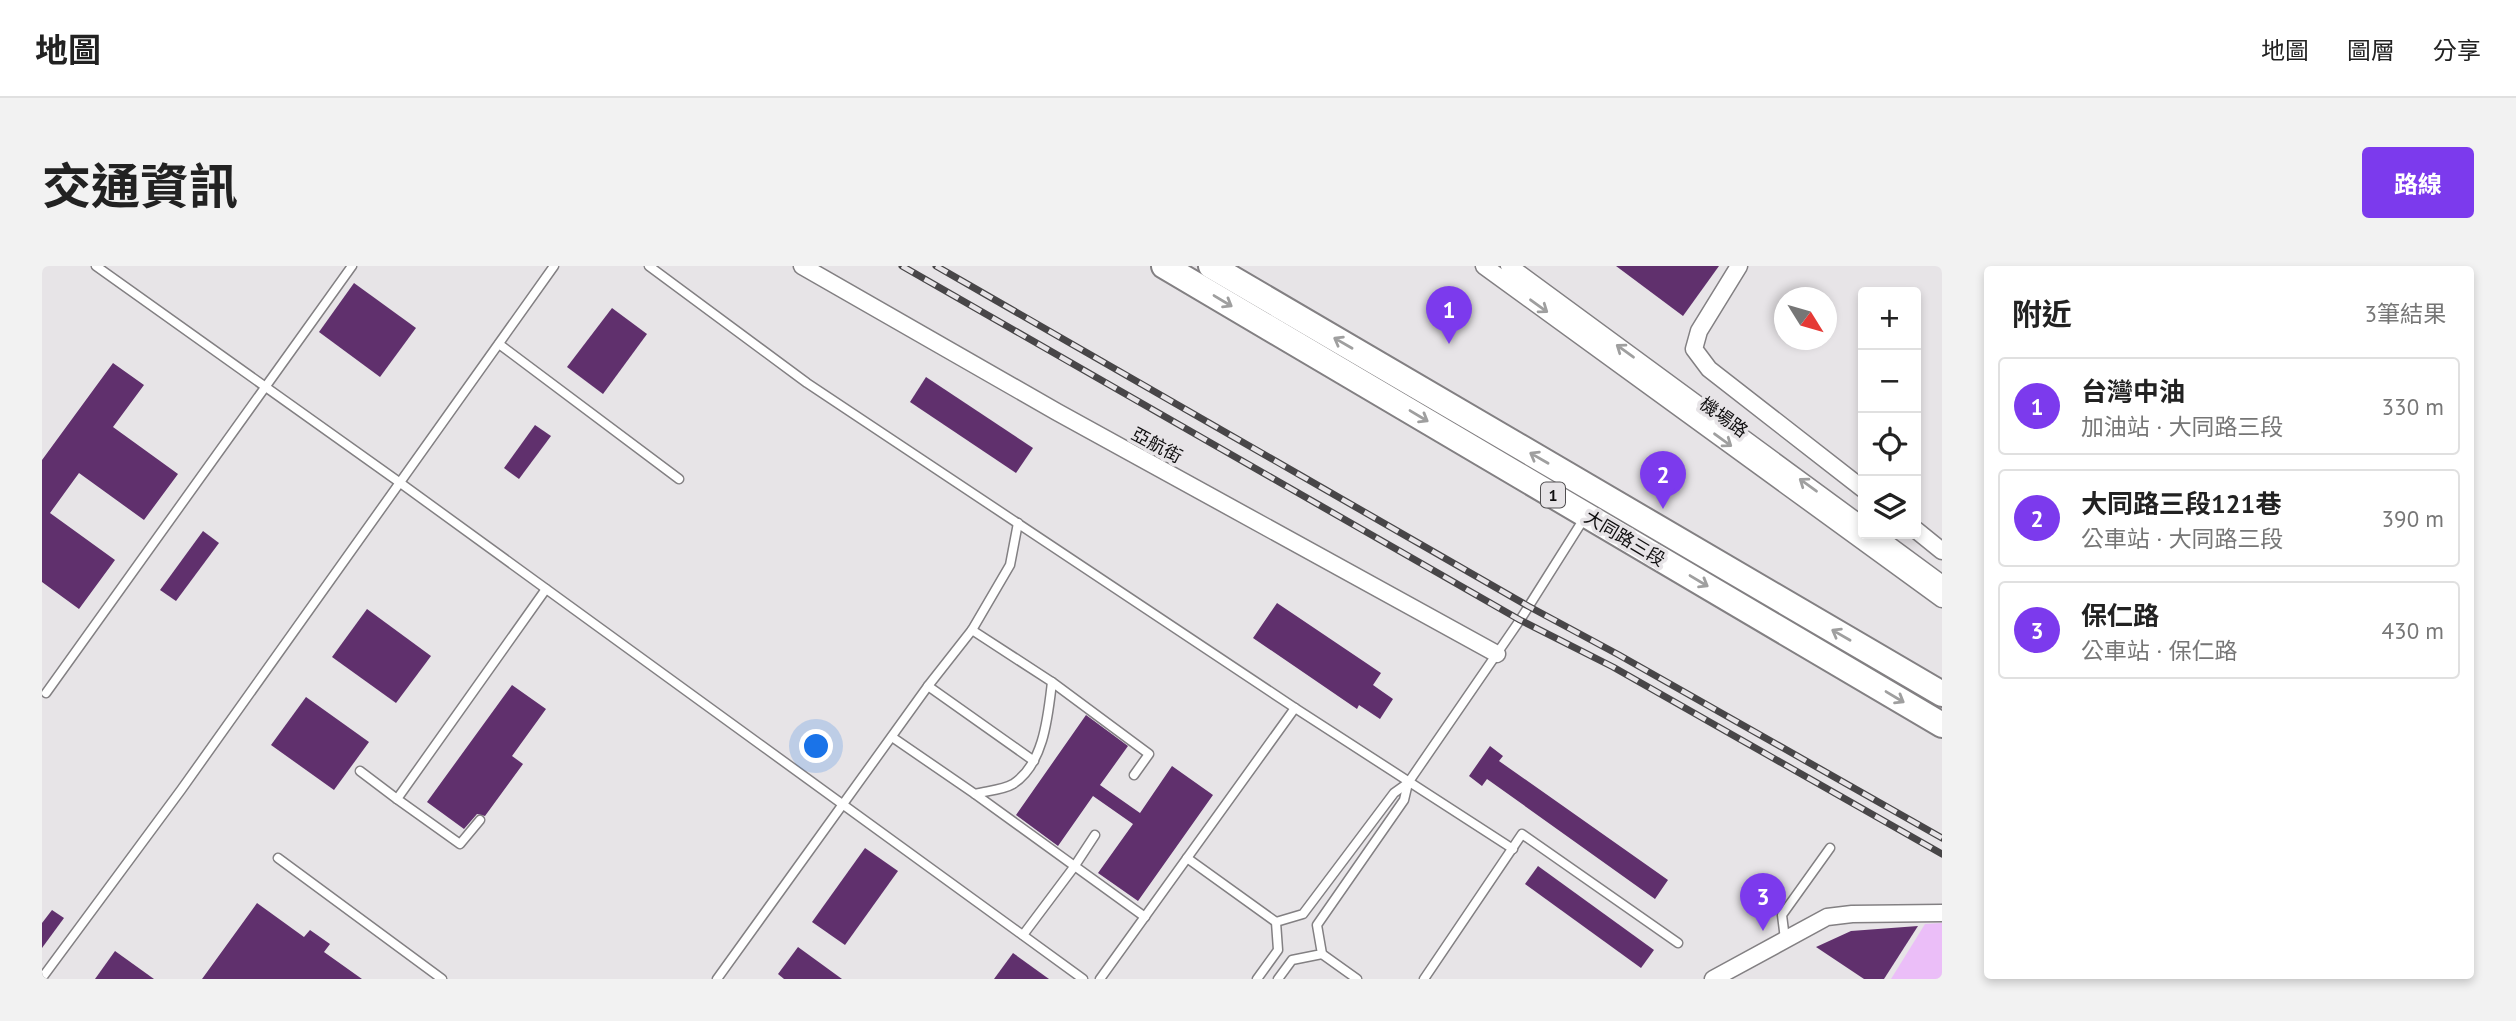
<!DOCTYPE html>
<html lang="zh-TW">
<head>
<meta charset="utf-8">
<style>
	:root { --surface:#fff; --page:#f2f2f2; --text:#222; --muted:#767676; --line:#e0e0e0; --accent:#7c3aed }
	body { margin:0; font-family:"PT Sans","Noto Sans TC",sans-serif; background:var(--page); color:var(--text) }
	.controls { position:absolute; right:21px; top:21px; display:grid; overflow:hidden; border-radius:7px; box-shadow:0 4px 10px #0003 }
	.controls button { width:63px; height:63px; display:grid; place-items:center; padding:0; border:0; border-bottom:2px solid var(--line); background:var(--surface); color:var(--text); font:35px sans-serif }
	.compass { position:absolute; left:1732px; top:21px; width:63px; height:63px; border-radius:50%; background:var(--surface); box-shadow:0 4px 10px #0003; rotate:127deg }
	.you { position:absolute; left:775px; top:481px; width:24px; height:24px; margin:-18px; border:5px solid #fff; border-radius:50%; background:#1a73e8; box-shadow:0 0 0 10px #1a73e833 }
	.badge { display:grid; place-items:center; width:46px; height:46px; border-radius:50%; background:var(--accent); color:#fff; font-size:23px; font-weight:700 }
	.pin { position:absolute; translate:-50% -58px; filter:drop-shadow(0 2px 4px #0008) }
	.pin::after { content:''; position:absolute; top:37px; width:24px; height:21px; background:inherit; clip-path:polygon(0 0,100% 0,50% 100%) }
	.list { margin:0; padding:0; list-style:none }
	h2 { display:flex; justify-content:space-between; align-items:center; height:91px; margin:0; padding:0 28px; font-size:30px }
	h2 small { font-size:23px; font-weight:400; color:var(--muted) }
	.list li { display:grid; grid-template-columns:46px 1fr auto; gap:21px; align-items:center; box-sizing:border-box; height:98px; margin:0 14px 14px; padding:0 14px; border:2px solid var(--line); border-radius:7px }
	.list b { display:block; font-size:26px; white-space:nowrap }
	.list p { margin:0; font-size:23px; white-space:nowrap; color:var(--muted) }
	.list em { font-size:23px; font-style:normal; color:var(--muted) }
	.icon { flex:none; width:38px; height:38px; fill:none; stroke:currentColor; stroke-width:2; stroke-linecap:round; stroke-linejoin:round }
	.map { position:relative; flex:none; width:1900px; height:713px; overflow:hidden; border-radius:7px }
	header { display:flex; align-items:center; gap:42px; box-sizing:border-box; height:98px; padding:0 35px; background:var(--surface); border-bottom:2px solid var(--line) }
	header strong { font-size:33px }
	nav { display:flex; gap:38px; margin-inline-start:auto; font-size:24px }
	.intro { display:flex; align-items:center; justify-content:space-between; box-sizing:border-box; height:168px; padding:0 42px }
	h1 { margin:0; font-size:49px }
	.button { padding:18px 32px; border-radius:7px; background:var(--accent); color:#fff; font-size:24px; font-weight:700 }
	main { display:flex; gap:42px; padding:0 42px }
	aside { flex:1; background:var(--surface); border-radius:7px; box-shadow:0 4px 10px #0003 }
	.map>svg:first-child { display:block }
	.green { fill:#ebbef8 }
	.building { fill:#60306d }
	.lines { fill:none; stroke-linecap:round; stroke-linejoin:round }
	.lane-casing { stroke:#838083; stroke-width:11 }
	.street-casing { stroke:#838083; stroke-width:19 }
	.primary-casing { stroke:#838083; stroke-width:28 }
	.lane { stroke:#fff; stroke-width:8 }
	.street { stroke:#fff; stroke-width:16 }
	.primary { stroke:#fff; stroke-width:24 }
	.rail-casing { stroke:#484648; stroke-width:7 }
	.rail { stroke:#e7e4e7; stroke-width:4.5; stroke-dasharray:13; stroke-linecap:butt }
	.oneway { stroke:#9f9f9f }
	.labels { text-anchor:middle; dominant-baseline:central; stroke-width:7; stroke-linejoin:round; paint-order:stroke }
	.shield { fill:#e7e4e7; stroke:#504e50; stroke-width:2 }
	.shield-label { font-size:16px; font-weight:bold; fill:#0f0e0f }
	.street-label { font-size:18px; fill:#0f0e0f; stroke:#e7e4e7 }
</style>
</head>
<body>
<header>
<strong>地圖</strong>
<nav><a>地圖</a><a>圖層</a><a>分享</a></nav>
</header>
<div class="intro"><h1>交通資訊</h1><a class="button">路線</a></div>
<main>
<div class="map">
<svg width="1900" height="713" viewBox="0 0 1900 713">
	<rect width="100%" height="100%" fill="#e7e4e7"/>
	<path class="green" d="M 1900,657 L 1900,713 L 1849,713 L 1883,658 Z"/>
	<g class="building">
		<path d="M 1574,0 L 1677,0 L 1641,50 Z"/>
		<path d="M 312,17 L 374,62 L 338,111 L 277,66 Z"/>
		<path d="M 570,42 L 605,68 L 561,128 L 525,101 Z"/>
		<path d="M 71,97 L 102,119 L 71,161 L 136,208 L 102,254 L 37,207 L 8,247 L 73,294 L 37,343 L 0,316 L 0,194 Z"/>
		<path d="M 884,111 L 991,182 L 974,207 L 868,136 Z"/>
		<path d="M 493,159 L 509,170 L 477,213 L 462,202 Z"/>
		<path d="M 161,265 L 177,277 L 134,335 L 118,324 Z"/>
		<path d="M 1235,337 L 1339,407 L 1331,419 L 1351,433 L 1338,453 L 1317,439 L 1315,443 L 1211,372 Z"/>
		<path d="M 325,343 L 389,390 L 354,437 L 290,391 Z"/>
		<path d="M 470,419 L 504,443 L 470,490 L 481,498 L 443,550 L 435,548 L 422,563 L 385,536 Z"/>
		<path d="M 264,431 L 327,476 L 292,524 L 229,479 Z"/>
		<path d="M 1044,449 L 1086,480 L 1058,519 L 1098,547 L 1130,500 L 1171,529 L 1096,635 L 1056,607 L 1091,558 L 1051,530 L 1016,580 L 974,549 Z"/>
		<path d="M 1448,480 L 1461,490 L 1457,495 L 1626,614 L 1613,633 L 1445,513 L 1440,520 L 1427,510 Z"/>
		<path d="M 823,582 L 856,605 L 803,679 L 770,656 Z"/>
		<path d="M 1496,600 L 1612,684 L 1599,702 L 1483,618 Z"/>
		<path d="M 215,637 L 262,671 L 268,664 L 288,678 L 282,686 L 320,713 L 160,713 Z"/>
		<path d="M 10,644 L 22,652 L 0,682 L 0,657 Z"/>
		<path d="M 1876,660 L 1842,713 L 1822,713 L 1774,681 L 1809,665 Z"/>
		<path d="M 756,681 L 800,713 L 742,713 L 736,708 Z"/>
		<path d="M 73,685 L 112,713 L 53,713 Z"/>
		<path d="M 971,687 L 1007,713 L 952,713 Z"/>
	</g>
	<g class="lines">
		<defs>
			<g id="lane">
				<path d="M 54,0 L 357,216 L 1041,713"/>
				<path d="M 607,0 L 765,117 L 1253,442 L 1471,583"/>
				<path d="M 457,78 L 637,213"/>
				<path d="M 1010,416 L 1107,488 L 1092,509"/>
				<path d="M 886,420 L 992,495"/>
				<path d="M 4,427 L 310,0"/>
				<path d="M 850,471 L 933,528 C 944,525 961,524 971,518 C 1002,498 1006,450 1010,416 L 930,364"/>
				<path d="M 318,505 L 355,533"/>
				<path d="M 933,528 L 1103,651"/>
				<path d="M 438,554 L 418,578 L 355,533 L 504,323"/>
				<path d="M 236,592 L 400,713"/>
				<path d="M 1145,592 L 1234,656"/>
				<path d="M 981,669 L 1032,601 L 1053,569"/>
				<path d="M 1743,673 L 1740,649 L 1788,582"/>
				<path d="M 1280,688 L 1315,713"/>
				<path d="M 0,712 L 139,524 L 512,0"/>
				<path d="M 675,713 L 886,420 L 930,364 L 968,299 L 976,257"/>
				<path d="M 1058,713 L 1253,442"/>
				<path d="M 1215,713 L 1236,684 L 1234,656 L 1261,648 L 1352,527 L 1366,517"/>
				<path d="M 1236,713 L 1250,694 L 1280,688 L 1275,659 L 1362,534 L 1366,517 L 1478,354 L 1543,251"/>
				<path d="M 1382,713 L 1480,568 L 1636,677"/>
			</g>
			<g id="street">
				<path d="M 760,0 L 1015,146 L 1455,388"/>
				<path d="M 1442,0 L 1900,333"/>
				<path d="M 1467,0 L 1821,260"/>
				<path d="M 1697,0 L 1657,65 L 1652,83 L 1667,103 L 1821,223"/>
				<path d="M 1874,264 L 1900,285"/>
				<path d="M 1832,268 L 1900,318"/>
				<path d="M 1671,713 L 1785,651 L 1810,648 L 1900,647"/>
			</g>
			<g id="primary">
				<path d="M 1122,0 L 1900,459"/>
				<path d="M 1169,0 L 1900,428"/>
			</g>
		</defs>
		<use href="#lane" class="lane-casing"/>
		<use href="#street" class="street-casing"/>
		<use href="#primary" class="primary-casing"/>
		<use href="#lane" class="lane"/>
		<use href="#street" class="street"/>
		<use href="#primary" class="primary"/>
		<defs>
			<g id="rail">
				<path d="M 860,0 L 1478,354 L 1571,401 L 1900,588"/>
				<path d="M 894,0 L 1486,340 L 1577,389 L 1900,572"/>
			</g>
		</defs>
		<use href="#rail" class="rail-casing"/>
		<use href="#rail" class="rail"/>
	</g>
	<defs><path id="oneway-shaft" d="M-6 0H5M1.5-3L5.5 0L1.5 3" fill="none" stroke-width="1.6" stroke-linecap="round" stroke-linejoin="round" transform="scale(1.75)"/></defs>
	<g class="oneway">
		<use href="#oneway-shaft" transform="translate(1181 35) rotate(31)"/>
		<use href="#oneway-shaft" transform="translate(1497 40) rotate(36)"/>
		<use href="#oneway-shaft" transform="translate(1301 77) rotate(-150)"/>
		<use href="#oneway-shaft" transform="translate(1583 85) rotate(-144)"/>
		<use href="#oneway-shaft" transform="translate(1377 150) rotate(31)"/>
		<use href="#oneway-shaft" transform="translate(1681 174) rotate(36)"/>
		<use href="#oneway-shaft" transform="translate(1497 192) rotate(-150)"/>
		<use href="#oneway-shaft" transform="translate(1766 219) rotate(-144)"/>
		<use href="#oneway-shaft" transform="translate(1657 315) rotate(31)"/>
		<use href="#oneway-shaft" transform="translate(1799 369) rotate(-150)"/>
		<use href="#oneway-shaft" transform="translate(1853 431) rotate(31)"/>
	</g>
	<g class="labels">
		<rect class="shield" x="1499" y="216.5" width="24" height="25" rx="5"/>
		<g class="shield-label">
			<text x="1511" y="229">1</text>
		</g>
		<g class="street-label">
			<text transform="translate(1682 151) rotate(36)">機場路</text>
			<text transform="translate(1115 179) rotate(28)">亞航街</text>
			<text transform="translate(1583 272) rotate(31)">大同路三段</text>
		</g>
	</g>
</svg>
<div class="controls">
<button>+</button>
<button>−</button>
<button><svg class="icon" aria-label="locate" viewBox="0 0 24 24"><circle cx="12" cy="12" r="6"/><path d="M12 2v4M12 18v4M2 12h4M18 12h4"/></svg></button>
<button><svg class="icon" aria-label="layers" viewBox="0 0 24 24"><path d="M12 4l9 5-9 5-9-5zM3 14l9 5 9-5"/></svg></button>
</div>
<svg class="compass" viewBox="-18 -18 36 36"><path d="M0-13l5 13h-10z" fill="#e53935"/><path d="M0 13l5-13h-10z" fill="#767676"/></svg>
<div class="you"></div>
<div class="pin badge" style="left:1407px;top:78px">1</div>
<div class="pin badge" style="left:1621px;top:243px">2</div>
<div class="pin badge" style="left:1721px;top:665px">3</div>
</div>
<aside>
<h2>附近<small>3筆結果</small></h2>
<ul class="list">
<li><span class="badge">1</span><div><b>台灣中油</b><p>加油站 · 大同路三段</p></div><em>330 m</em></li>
<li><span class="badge">2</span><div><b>大同路三段121巷</b><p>公車站 · 大同路三段</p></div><em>390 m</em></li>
<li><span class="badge">3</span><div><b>保仁路</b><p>公車站 · 保仁路</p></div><em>430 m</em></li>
</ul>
</aside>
</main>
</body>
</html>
